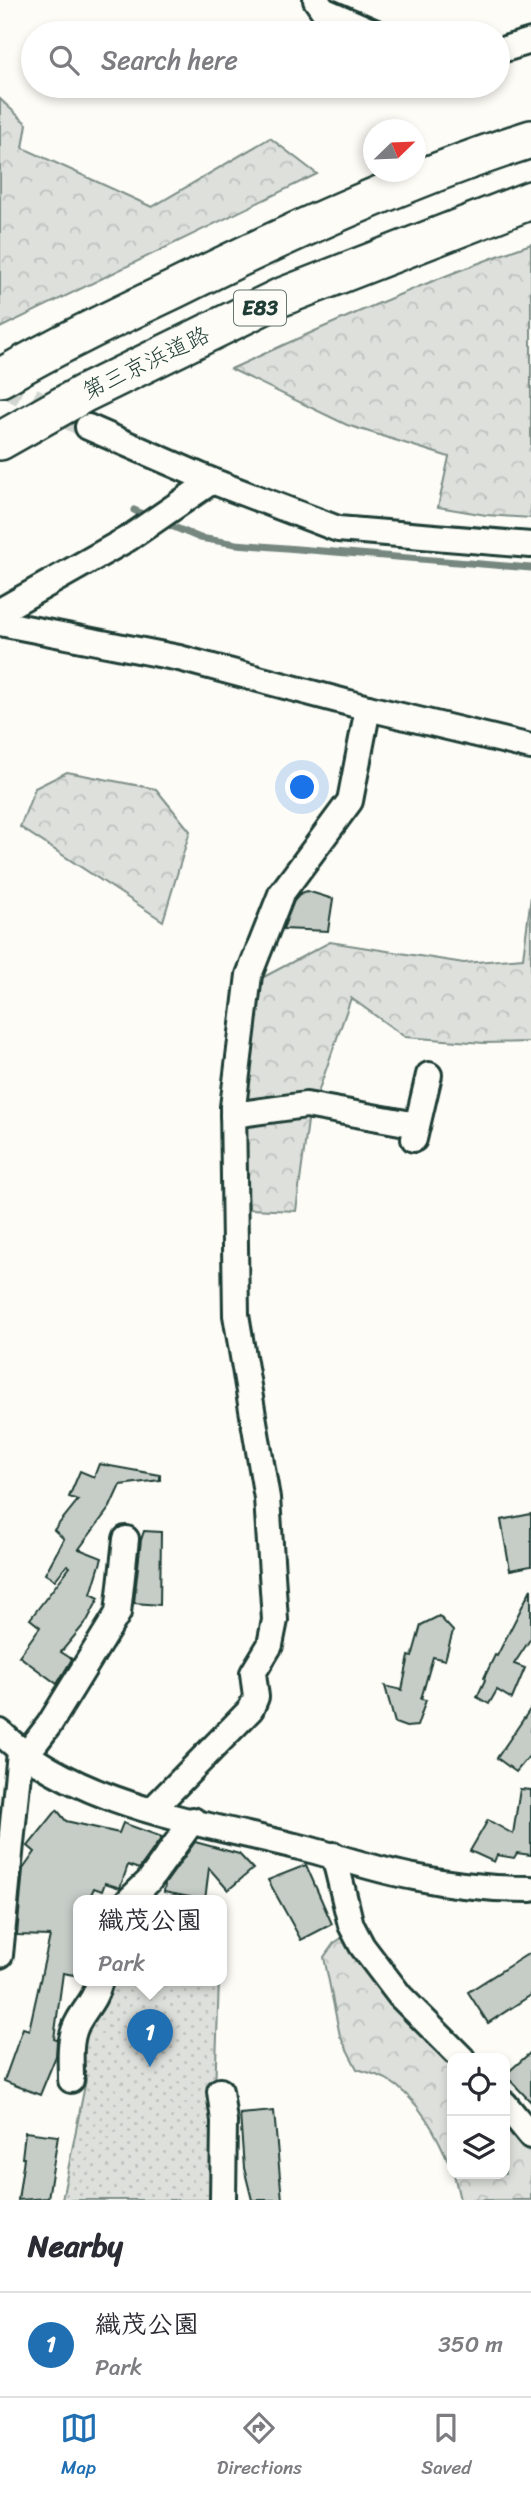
<!DOCTYPE html>
<html lang="en">
<head>
<meta charset="utf-8">
<style>
	:root { --surface:#fff; --page:#f2f2f3; --text:#2b2b33; --muted:#7c7c81; --line:#e1e1e2; --accent:#1f6fb2 }
	body { margin:0; font-family:Sriracha,"Klee One",sans-serif; background:var(--page); color:var(--text) }
	.controls { position:absolute; right:21px; bottom:21px; display:grid; overflow:hidden; border-radius:14px; box-shadow:0 4px 10px #0003 }
	.controls button { width:63px; height:63px; display:grid; place-items:center; padding:0; border:0; border-bottom:2px solid var(--line); background:var(--surface); color:var(--text); font:35px sans-serif }
	.compass { position:absolute; left:363px; top:119px; width:63px; height:63px; border-radius:50%; background:var(--surface); box-shadow:0 4px 10px #0003; rotate:67deg }
	.you { position:absolute; left:303px; top:788px; width:24px; height:24px; margin:-18px; border:5px solid #fff; border-radius:50%; background:#1a73e8; box-shadow:0 0 0 10px #1a73e833 }
	.badge { display:grid; place-items:center; width:46px; height:46px; border-radius:50%; background:var(--accent); color:#fff; font-size:23px; font-weight:700 }
	.pin { position:absolute; translate:-50% -58px; filter:drop-shadow(0 2px 4px #0008) }
	.pin::after { content:''; position:absolute; top:37px; width:24px; height:21px; background:inherit; clip-path:polygon(0 0,100% 0,50% 100%) }
	.popup { position:absolute; left:73px; top:1895px; width:154px; height:91px; box-sizing:border-box; display:grid; place-content:center; border-radius:14px; background:var(--surface); filter:drop-shadow(0 2px 5px #0005); font-size:23px; white-space:nowrap; color:var(--muted) }
	.popup b { font-size:26px; color:var(--text) }
	.popup::after { content:''; position:absolute; left:50%; top:100%; margin-left:-14px; border:14px solid transparent; border-top-color:var(--surface) }
	.list { margin:0; padding:0; list-style:none }
	h2 { display:flex; justify-content:space-between; align-items:center; height:91px; margin:0; padding:0 28px; font-size:30px }
	h2 small { font-size:23px; font-weight:400; color:var(--muted) }
	.list li { display:grid; grid-template-columns:46px 1fr auto; gap:21px; align-items:center; box-sizing:border-box; height:105px; padding:0 28px; border-top:2px solid var(--line) }
	.list b { display:block; font-size:26px; white-space:nowrap }
	.list p { margin:0; font-size:23px; white-space:nowrap; color:var(--muted) }
	.list em { font-size:23px; font-style:normal; color:var(--muted) }
	.icon { flex:none; width:38px; height:38px; fill:none; stroke:currentColor; stroke-width:2; stroke-linecap:round; stroke-linejoin:round }
	.map { position:relative; flex:none; width:531px; height:2200px; overflow:hidden }
	.search { position:absolute; background:var(--surface); box-shadow:0 4px 10px #0003; left:21px; right:21px; top:21px; height:77px; display:flex; align-items:center; gap:18px; box-sizing:border-box; padding:0 24px; border-radius:38px; color:var(--muted); font-size:26px }
	.sheet { height:196px; background:var(--surface) }
	nav { display:flex; justify-content:space-around; align-items:center; box-sizing:border-box; height:98px; border-top:2px solid var(--line); background:var(--surface); font-size:19px; color:var(--muted) }
	nav a { display:grid; justify-items:center; gap:4px }
	nav .on { color:var(--accent) }
	.map>svg:first-child { display:block }
	.forest { fill:url(#forest-crowns); stroke:#7e8e88; stroke-width:2 }
	.park { fill:url(#park-dots); stroke:#7e8e88; stroke-width:2 }
	.lines { fill:none; stroke-linecap:round; stroke-linejoin:round }
	.stream { stroke:#75877f; stroke-width:7 }
	.building { fill:#c6cdc7; stroke:#1f3d34; stroke-width:2 }
	.minor-tunnel { stroke:#d1d6d0; stroke-width:24; stroke-dasharray:24 12; stroke-linecap:butt }
	.minor-casing { stroke:#1f3d34; stroke-width:30 }
	.highway-casing { stroke:#1f3d34; stroke-width:42 }
	.minor { stroke:#fdfcf7; stroke-width:24 }
	.highway { stroke:#fdfcf7; stroke-width:37 }
	.labels { text-anchor:middle; dominant-baseline:central; stroke-width:7; stroke-linejoin:round; paint-order:stroke }
	.shield { fill:#fdfcf7; stroke:#62766e; stroke-width:2 }
	.shield-label { font-size:21px; font-weight:bold; fill:#1f3d34 }
	.street-label { font-size:23px; fill:#1f3d34; stroke:#fdfcf7 }
</style>
</head>
<body>
<div class="map">
<svg width="531" height="2200" viewBox="0 0 531 2200">
	<defs>
		<pattern id="forest-crowns" width="20" height="18" patternUnits="userSpaceOnUse" patternTransform="scale(1.75)"><rect width="20" height="18" fill="#dde0db"/><path d="M2 6a3 3 0 1 1 6 0M12 15a3 3 0 1 1 6 0" fill="none" stroke="#bdc1bd"/></pattern>
		<pattern id="park-dots" width="8" height="8" patternUnits="userSpaceOnUse" patternTransform="scale(1.75)"><rect width="8" height="8" fill="#dde0db"/><path d="M2 2h.1M6 6h.1" fill="none" stroke="#bdc1bd" stroke-width="1.8" stroke-linecap="round"/></pattern>
	</defs>
	<rect width="100%" height="100%" fill="#fdfcf7"/>
	<filter id="ink" filterUnits="userSpaceOnUse"><feTurbulence type="fractalNoise" baseFrequency=".0143" numOctaves="2"/><feDisplacementMap in="SourceGraphic" scale="14" xChannelSelector="R" yChannelSelector="G"/><feConvolveMatrix kernelMatrix="1 2 1 2 8 2 1 2 1" color-interpolation-filters="sRGB"/></filter>
	<g filter="url(#ink)">
		<g class="forest">
			<path d="M 0,99 L 27,124 L 23,148 L 152,207 L 270,138 L 317,174 L 0,328 Z"/>
			<path d="M 531,244 L 531,518 L 486,515 L 438,507 L 449,457 L 347,425 L 231,369 C 330,323 428,280 531,244 Z"/>
			<path d="M 67,772 L 156,789 L 190,831 L 163,921 L 20,827 L 35,788 Z"/>
			<path d="M 531,896 L 531,1042 L 484,1043 L 405,1037 L 351,998 L 308,1121 L 296,1211 L 249,1209 L 243,1129 L 260,979 L 330,942 L 464,963 L 523,958 Z"/>
			<path d="M 348,1934 L 452,2059 L 452,2170 C 438,2136 420,2100 388,2080 C 379,2075 367,2072 357,2069 L 340,2036 L 324,1957 L 334,1943 Z"/>
			<path d="M 505,2114 L 531,2148 L 531,2200 L 460,2200 L 454,2174 L 505,2174 Z"/>
		</g>
		<path class="park" d="M 110,1981 L 219,1981 L 211,2200 L 62,2200 L 86,2080 L 83,2054 L 87,2029 L 99,2012 Z"/>
		<g class="lines">
			<g class="stream">
				<path d="M 134,510 L 146,516"/>
				<path d="M 169,525 L 200,538 L 236,544 L 531,568"/>
			</g>
		</g>
		<g class="building">
			<path d="M 307,891 L 333,899 L 328,931 L 283,929 L 294,901 L 301,893 Z"/>
			<path d="M 99,1464 L 160,1475 L 160,1480 L 120,1485 L 110,1507 L 79,1549 L 102,1558 L 91,1594 L 99,1598 L 87,1621 L 61,1652 L 72,1659 L 57,1684 L 19,1656 L 40,1627 L 30,1619 L 70,1567 L 67,1565 L 55,1580 L 45,1574 L 64,1539 L 54,1530 L 78,1500 L 69,1497 L 80,1471 L 94,1477 Z"/>
			<path d="M 531,1514 L 531,1566 L 510,1570 L 501,1520 Z"/>
			<path d="M 144,1531 L 161,1532 L 160,1605 L 134,1603 L 141,1540 Z"/>
			<path d="M 531,1589 L 531,1638 L 514,1664 L 525,1668 L 512,1699 L 497,1690 L 489,1704 L 477,1697 L 485,1680 L 484,1678 L 495,1655 L 497,1656 Z"/>
			<path d="M 439,1616 L 453,1631 L 445,1660 L 433,1657 L 421,1699 L 426,1700 L 417,1726 L 406,1727 L 395,1723 L 385,1686 L 402,1690 L 409,1656 L 412,1657 L 421,1625 Z"/>
			<path d="M 531,1708 L 531,1754 L 516,1772 L 497,1758 Z"/>
			<path d="M 520,1789 L 531,1790 L 531,1855 L 517,1853 L 514,1858 L 497,1855 L 494,1862 L 470,1851 L 488,1820 L 513,1834 Z"/>
			<path d="M 57,1810 L 66,1821 L 119,1833 L 123,1823 L 162,1837 L 139,1869 L 128,1865 L 120,1888 L 105,1883 L 102,1891 L 94,1888 L 88,1901 L 78,1901 L 78,1959 L 74,1975 L 63,1973 L 54,2039 L 57,2040 L 56,2056 L 40,2095 L 4,2081 L 23,2028 L 29,2030 L 50,1936 L 17,1935 L 23,1869 L 35,1852 L 28,1846 Z"/>
			<path d="M 195,1842 L 239,1854 L 253,1869 L 228,1890 L 209,1868 L 205,1900 L 164,1892 L 165,1884 Z"/>
			<path d="M 306,1865 L 332,1924 L 301,1940 L 268,1880 Z"/>
			<path d="M 531,1952 L 531,1995 L 488,2023 L 468,1992 Z"/>
			<path d="M 531,2052 L 531,2102 L 505,2075 Z"/>
			<path d="M 274,2111 L 282,2200 L 252,2200 L 244,2168 L 240,2114 Z"/>
			<path d="M 25,2132 L 58,2136 L 48,2198 L 18,2200 L 24,2158 L 22,2158 Z"/>
		</g>
		<g class="lines">
			<path class="minor-tunnel" d="M 0,383 L 88,427"/>
			<defs>
				<g id="minor">
					<path d="M 316,0 L 323,10 L 376,33"/>
					<path d="M 498,51 L 531,41"/>
					<path d="M 88,427 L 212,481 L 338,529 L 531,545"/>
					<path d="M 0,611 L 129,538 L 212,481"/>
					<path d="M 0,623 L 179,658 L 368,708 L 531,747"/>
					<path d="M 233,1115 L 306,1105 L 417,1125"/>
					<path d="M 414,1139 L 429,1075"/>
					<path d="M 0,1732 C 73,1804 198,1822 295,1846 C 335,1855 374,1870 414,1877 C 452,1885 492,1889 531,1889"/>
					<path d="M 26,1755 L 49,1725 L 118,1613 L 126,1539"/>
					<path d="M 152,1810 L 251,1709 L 256,1697 L 253,1673 L 270,1645 L 275,1620 L 267,1498 L 236,1315 L 233,1107 L 249,975 L 281,894 L 350,801 L 368,708"/>
					<path d="M 334,1855 L 351,1925 L 362,1946 L 400,1996 L 462,2058"/>
					<path d="M 128,1901 L 149,1881 L 193,1820"/>
					<path d="M 0,1955 L 20,1752"/>
					<path d="M 71,2080 C 71,2059 68,2038 79,2020 C 88,2005 95,1999 100,1981"/>
					<path d="M 220,2091 L 224,2121 L 223,2200"/>
					<path d="M 505,2104 L 531,2136"/>
				</g>
				<g id="highway">
					<path d="M 0,378 C 57,345 116,317 175,289 C 290,232 409,178 531,139"/>
					<path d="M 0,441 L 83,394 L 279,298 L 531,200"/>
				</g>
			</defs>
			<use href="#minor" class="minor-casing"/>
			<use href="#highway" class="highway-casing"/>
			<use href="#minor" class="minor"/>
			<use href="#highway" class="highway"/>
		</g>
	</g>
	<g class="labels">
		<rect class="shield" x="234" y="290.5" width="52" height="35" rx="5"/>
		<g class="shield-label">
			<text x="260" y="308">E83</text>
		</g>
		<g class="street-label">
			<text transform="translate(146 363) rotate(-26)">第三京浜道路</text>
		</g>
	</g>
</svg>
<div class="controls">
<button><svg class="icon" aria-label="locate" viewBox="0 0 24 24"><circle cx="12" cy="12" r="6"/><path d="M12 2v4M12 18v4M2 12h4M18 12h4"/></svg></button>
<button><svg class="icon" aria-label="layers" viewBox="0 0 24 24"><path d="M12 4l9 5-9 5-9-5zM3 14l9 5 9-5"/></svg></button>
</div>
<svg class="compass" viewBox="-18 -18 36 36"><path d="M0-13l5 13h-10z" fill="#e53935"/><path d="M0 13l5-13h-10z" fill="#7c7c81"/></svg>
<div class="you"></div>
<div class="pin badge" style="left:150px;top:2067px">1</div>
<div class="popup"><b>織茂公園</b>Park</div>
<div class="search"><svg class="icon" aria-label="search" viewBox="0 0 24 24"><circle cx="10" cy="10" r="6"/><path d="M15 15l6 6"/></svg>Search here</div>
</div>
<section class="sheet">
<h2>Nearby<small></small></h2>
<ul class="list">
<li><span class="badge">1</span><div><b>織茂公園</b><p>Park</p></div><em>350 m</em></li>
</ul>
</section>
<nav>
<a class="on"><svg class="icon" aria-label="map" viewBox="0 0 24 24"><path d="M3 6l6-2 6 2 6-2v14l-6 2-6-2-6 2zM9 4v14M15 6v14"/></svg>Map</a>
<a><svg class="icon" aria-label="directions" viewBox="0 0 24 24"><path d="M12 3l9 9-9 9-9-9zM9 14v-3h6M13 9l2 2-2 2"/></svg>Directions</a>
<a><svg class="icon" aria-label="saved" viewBox="0 0 24 24"><path d="M7 4h10v16l-5-4-5 4z"/></svg>Saved</a>
</nav>
</body>
</html>
